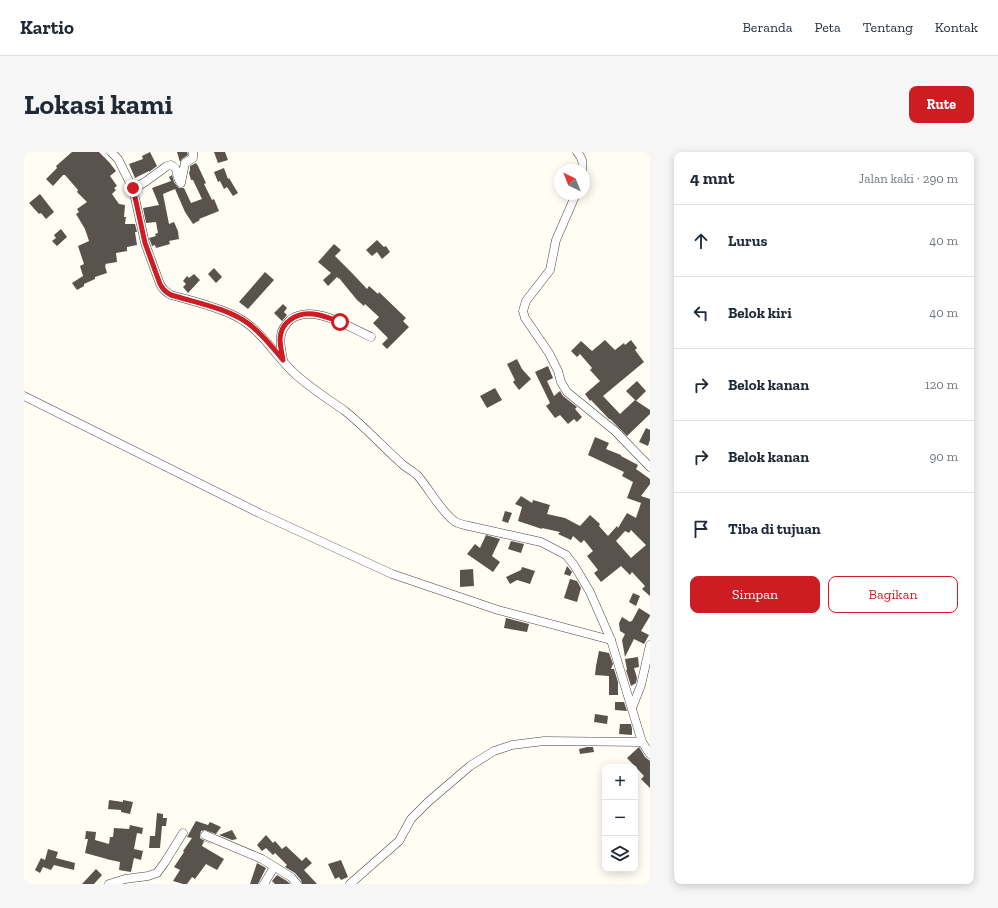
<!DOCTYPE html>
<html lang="id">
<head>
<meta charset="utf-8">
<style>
	:root { --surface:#fff; --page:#f6f6f7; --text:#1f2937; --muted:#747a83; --line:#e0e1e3; --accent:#ce1c23 }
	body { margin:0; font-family:"Zilla Slab",serif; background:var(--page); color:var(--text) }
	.controls { position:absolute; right:12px; bottom:12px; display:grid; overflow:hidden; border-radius:8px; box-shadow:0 2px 10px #0003 }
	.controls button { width:36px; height:36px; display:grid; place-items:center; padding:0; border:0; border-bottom:1px solid var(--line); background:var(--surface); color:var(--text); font:20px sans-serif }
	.compass { position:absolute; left:530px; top:12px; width:36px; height:36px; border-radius:50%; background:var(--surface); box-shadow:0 2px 10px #0003; rotate:317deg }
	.stop { position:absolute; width:12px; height:12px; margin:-9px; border:3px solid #ce1c23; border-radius:50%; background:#fff }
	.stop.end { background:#ce1c23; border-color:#fff; box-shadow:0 1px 4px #0008 }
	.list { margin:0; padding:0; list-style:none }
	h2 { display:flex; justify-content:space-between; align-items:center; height:52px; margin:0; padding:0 16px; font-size:17px }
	h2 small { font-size:13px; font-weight:400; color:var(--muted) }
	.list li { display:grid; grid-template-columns:26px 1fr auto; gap:12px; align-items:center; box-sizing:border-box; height:72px; padding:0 16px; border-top:1px solid var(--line) }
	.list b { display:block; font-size:15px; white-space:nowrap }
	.list em { font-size:13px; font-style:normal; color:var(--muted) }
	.actions { display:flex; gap:8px; padding:12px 16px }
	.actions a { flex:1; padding:9px 0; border:1px solid var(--accent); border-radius:8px; text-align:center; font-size:14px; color:var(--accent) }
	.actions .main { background:var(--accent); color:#fff }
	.icon { flex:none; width:22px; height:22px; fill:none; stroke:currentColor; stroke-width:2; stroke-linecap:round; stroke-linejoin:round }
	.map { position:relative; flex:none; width:626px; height:732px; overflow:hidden; border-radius:8px }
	header { display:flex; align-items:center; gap:24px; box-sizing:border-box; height:56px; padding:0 20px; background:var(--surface); border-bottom:1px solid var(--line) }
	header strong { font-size:19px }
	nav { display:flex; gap:22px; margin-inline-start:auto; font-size:14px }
	.intro { display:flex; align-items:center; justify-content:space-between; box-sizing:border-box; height:96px; padding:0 24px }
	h1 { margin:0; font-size:28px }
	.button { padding:10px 18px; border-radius:8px; background:var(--accent); color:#fff; font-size:14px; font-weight:700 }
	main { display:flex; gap:24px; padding:0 24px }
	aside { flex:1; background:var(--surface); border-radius:8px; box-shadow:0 2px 10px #0003 }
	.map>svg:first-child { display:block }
	.building { fill:#5a524c; fill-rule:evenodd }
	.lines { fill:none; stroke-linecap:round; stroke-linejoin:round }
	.minor-casing { stroke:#444; stroke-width:9 }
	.minor { stroke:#fff; stroke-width:8 }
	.route { stroke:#ce1c23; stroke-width:5 }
</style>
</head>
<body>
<header>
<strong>Kartio</strong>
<nav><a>Beranda</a><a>Peta</a><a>Tentang</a><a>Kontak</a></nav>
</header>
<div class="intro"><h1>Lokasi kami</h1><a class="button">Rute</a></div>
<main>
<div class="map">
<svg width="626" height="732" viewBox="0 0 626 732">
	<rect width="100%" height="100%" fill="#fffdf4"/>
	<g class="building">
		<path d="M 48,0 L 75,0 L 85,10 L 92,19 L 86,24 L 93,34 L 90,36 L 92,38 L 88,42 L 95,52 L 101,53 L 100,65 L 102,65 L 101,72 L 111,72 L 113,80 L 111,80 L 113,93 L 103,95 L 103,99 L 92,101 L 93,110 L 81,112 L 82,113 L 81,114 L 83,121 L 71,125 L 71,127 L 60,132 L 60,134 L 53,138 L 48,131 L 59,124 L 56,114 L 60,112 L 54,94 L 65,89 L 61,77 L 52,62 L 55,60 L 53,57 L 63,50 L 53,40 L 54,38 L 41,23 L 39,23 L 29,34 L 22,27 L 33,16 L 32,14 Z"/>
		<path d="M 126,0 L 133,14 L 125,20 L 125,19 L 111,26 L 105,12 L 119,7 L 118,4 Z"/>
		<path d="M 153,0 L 163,0 L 164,3 L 158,7 L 156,10 Z"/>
		<path d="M 190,0 L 201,0 L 204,8 L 194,11 Z"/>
		<path d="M 172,11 L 174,14 L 182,31 L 180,32 L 188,48 L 190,47 L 195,59 L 175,67 L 176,68 L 169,72 L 161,60 L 151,37 L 139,42 L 145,72 L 150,70 L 154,79 L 155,87 L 145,89 L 146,92 L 132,96 L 131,93 L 128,94 L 125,86 L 132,84 L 131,82 L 134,81 L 132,70 L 122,71 L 119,56 L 135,53 L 128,36 L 147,29 L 145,25 L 148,23 L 150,30 L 153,34 L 155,36 L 160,36 L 167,51 L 178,47 L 169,28 L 167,28 L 165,21 L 166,18 L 166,14 Z"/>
		<path d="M 200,16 L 204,27 L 205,26 L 214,41 L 209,44 L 203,35 L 200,37 L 196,29 L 194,30 L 190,20 Z"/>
		<path d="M 16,42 L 30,60 L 22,67 L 17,61 L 15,62 L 5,51 Z"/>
		<path d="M 37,77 L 43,85 L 33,94 L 28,89 L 32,86 L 30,83 Z"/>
		<path d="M 353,88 L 360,95 L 362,94 L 366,100 L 358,107 L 353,100 L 348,104 L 342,98 Z"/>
		<path d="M 310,92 L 317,98 L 311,104 L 328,121 L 343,137 L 345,134 L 354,142 L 355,140 L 382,166 L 379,169 L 385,175 L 363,197 L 358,192 L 364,186 L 349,171 L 355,165 L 341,152 L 340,154 L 333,148 L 315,126 L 315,127 L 313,125 L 304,134 L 299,128 L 307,121 L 294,110 Z"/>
		<path d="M 190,116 L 198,125 L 192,131 L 184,122 Z"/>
		<path d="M 241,120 L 250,128 L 224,157 L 215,150 Z"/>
		<path d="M 170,122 L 176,128 L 164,141 L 159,135 L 162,132 L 159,129 L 163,124 L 165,126 Z"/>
		<path d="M 259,152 L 263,156 L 260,160 L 263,163 L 258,169 L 250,161 Z"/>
		<path d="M 581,188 L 591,198 L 600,191 L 601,193 L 607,188 L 613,196 L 611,198 L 620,210 L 579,244 L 596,262 L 611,248 L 626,258 L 626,262 L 603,284 L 586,267 L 585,267 L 567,248 L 566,249 L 561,242 L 576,229 L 566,218 L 568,216 L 556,202 L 553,205 L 547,199 L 557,189 L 568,199 Z"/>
		<path d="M 493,207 L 498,217 L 507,227 L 495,238 L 489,230 L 491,228 L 483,212 Z"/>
		<path d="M 524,214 L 529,226 L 523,229 L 530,244 L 536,239 L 539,244 L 553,255 L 551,257 L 558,265 L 553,270 L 550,267 L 544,272 L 536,263 L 531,266 L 522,254 L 526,251 L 511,220 Z"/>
		<path d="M 613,229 L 622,239 L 612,249 L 602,239 Z"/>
		<path d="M 471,236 L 478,248 L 463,256 L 456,244 Z"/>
		<path d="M 622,276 L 626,278 L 626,288 L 624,294 L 615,290 Z"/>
		<path d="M 571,285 L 585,291 L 582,297 L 597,303 L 597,304 L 614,313 L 612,317 L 626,327 L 626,332 L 617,344 L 626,347 L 626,444 L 618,437 L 621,434 L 608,420 L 606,423 L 597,414 L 577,430 L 570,421 L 574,418 L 563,404 L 569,399 L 560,388 L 557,391 L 549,384 L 547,388 L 534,382 L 536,380 L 518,376 L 518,377 L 494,369 L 498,355 L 491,352 L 497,344 L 508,351 L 509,348 L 526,353 L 523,362 L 541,366 L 556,374 L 566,363 L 576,372 L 575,374 L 584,384 L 593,374 L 594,376 L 603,361 L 612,366 L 617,351 L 603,346 L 609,330 L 598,324 L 600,320 L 564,303 ZM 607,378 L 622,393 L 607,406 L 592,389 L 601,379 L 605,381 Z"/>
		<path d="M 481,359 L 488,361 L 484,371 L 478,369 Z"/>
		<path d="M 462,383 L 476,387 L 468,404 L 476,410 L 469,420 L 443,402 L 451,392 L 456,396 Z"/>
		<path d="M 487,389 L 500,392 L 497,401 L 484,397 Z"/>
		<path d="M 543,414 L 548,420 L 546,424 L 540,422 Z"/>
		<path d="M 498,415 L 511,419 L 506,432 L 493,428 L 486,432 L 482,425 L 497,418 Z"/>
		<path d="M 449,417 L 450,434 L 436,435 L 436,418 Z"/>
		<path d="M 546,427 L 553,429 L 557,436 L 553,450 L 540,446 Z"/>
		<path d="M 609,441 L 616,444 L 612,454 L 605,450 Z"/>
		<path d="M 615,456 L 626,463 L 626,464 L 617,479 L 625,483 L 620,492 L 610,487 L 601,505 L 598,488 L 601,482 L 596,479 L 595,471 L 598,465 L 606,470 L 607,469 L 608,469 Z"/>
		<path d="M 482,466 L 505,472 L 503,480 L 480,476 Z"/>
		<path d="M 575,499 L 585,501 L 589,512 L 587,517 L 590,517 L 594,530 L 594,543 L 585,543 L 585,524 L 571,523 L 572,514 Z"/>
		<path d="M 614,505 L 615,515 L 610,516 L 613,526 L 612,531 L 607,534 L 602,518 L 603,518 L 601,507 Z"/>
		<path d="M 591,550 L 600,550 L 603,559 L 591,558 Z"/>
		<path d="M 571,562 L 584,564 L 583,572 L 570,570 Z"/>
		<path d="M 596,572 L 607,572 L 608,577 L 608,583 L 595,582 Z"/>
		<path d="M 563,595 L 569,595 L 570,600 L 556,602 L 555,597 Z"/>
		<path d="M 615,595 L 621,605 L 626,609 L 626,636 L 617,627 L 620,624 L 603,606 Z"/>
		<path d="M 85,648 L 99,650 L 99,648 L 109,650 L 106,662 L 97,660 L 97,658 L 84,657 Z"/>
		<path d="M 133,661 L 139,662 L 139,666 L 143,666 L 142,674 L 138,674 L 136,696 L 125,696 L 126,684 L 131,684 Z"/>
		<path d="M 172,669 L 184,673 L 186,670 L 197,675 L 192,682 L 181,678 L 177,679 L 176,683 L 176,686 L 179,688 L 190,693 L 180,689 L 178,694 L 200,707 L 193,718 L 182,712 L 171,727 L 168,725 L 163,732 L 159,732 L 149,729 L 156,718 L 150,715 L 160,700 L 159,699 L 168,686 L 163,685 Z"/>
		<path d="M 106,673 L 119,676 L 118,682 L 113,681 L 110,697 L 119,699 L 117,708 L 110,706 L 107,720 L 95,718 L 96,710 L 82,707 L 83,707 L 61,701 L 64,687 L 61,687 L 62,679 L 72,680 L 71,688 L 85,692 L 86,685 L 89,685 L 90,676 L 105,677 Z"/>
		<path d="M 208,678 L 213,687 L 208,688 L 195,683 Z"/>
		<path d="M 242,683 L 249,691 L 251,689 L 258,697 L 262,694 L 278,709 L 282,705 L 288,711 L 280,718 L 293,732 L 278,732 L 277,728 L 271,721 L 261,715 L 263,713 L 251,701 L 249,703 L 242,696 L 238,699 L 233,693 Z"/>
		<path d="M 24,697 L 34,700 L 32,706 L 51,711 L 50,718 L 30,713 L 27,718 L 19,715 L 16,721 L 11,718 L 17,706 L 21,708 Z"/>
		<path d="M 317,708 L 324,725 L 317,728 L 315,725 L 311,727 L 304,712 Z"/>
		<path d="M 233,711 L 242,716 L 234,732 L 226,732 Z"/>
		<path d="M 72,717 L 78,723 L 70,732 L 58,732 Z"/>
		<path d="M 253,723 L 263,729 L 266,732 L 251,732 L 248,729 Z"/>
	</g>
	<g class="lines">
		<defs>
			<g id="minor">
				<path d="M 87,0 L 94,7 L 109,37 L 121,91 L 136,132 C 139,138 142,140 147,143 C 168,149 191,154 211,164 C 236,176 250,202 270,221 C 285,235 304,247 321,259 C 341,275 358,294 377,311 C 382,316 389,319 394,324 C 405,337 417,359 430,369 C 434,372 440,373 445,374 L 517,390 L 542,403 L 550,413 L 566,440 L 587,488 L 618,590 L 626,602"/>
				<path d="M 553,0 C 559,7 559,10 558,18"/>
				<path d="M 109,37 L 121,30 L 143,14 L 147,13 C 156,17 150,23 157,31 L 161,11 L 169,6 L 169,0"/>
				<path d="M 552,42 L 532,88 L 526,118 L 502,149 L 499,159 L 501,166 L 525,201 L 534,219 L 537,230 L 543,240 L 591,279 L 626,315"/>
				<path d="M 259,208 C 258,200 255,191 257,183 C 258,177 262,172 266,168 C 289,151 325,175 347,185"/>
				<path d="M 0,244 L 235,361 L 368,422 L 474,458 L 587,488"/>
				<path d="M 608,556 L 617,533 L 626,493"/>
				<path d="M 181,683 L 238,707 L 267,725 L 273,732"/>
				<path d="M 85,732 L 101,727 L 124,724 L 133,721 L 141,710 L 159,681"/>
				<path d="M 240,732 L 250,715"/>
				<path d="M 326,732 L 375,689 L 387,667 L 404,650 L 446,614 L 470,599 L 488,593 L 520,589 L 618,590"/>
			</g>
		</defs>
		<use href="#minor" class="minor-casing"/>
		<use href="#minor" class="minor"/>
	</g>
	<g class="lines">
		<path class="route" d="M 109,36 L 121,91 L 136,132 C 139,138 142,140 147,143 C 173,151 203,156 225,172 C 238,182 249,196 259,208 C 258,200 254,189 257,181 C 258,176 262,171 266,168 C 281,156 300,164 316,170"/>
	</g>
</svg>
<div class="controls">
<button>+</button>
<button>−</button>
<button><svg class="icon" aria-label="layers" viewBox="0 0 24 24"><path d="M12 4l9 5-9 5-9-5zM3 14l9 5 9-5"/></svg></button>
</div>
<svg class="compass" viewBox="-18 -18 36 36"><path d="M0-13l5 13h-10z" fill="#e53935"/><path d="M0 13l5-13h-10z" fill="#747a83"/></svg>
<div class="stop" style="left:316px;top:170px"></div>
<div class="stop end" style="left:109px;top:36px"></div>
</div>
<aside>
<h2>4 mnt<small>Jalan kaki · 290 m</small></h2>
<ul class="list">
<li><svg class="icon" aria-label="ahead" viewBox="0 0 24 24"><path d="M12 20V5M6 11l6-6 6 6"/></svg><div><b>Lurus</b></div><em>40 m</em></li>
<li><svg class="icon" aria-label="left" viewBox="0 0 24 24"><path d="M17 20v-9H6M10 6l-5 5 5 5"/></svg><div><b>Belok kiri</b></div><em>40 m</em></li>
<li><svg class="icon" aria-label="right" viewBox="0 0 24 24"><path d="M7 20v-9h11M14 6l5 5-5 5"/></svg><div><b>Belok kanan</b></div><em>120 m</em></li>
<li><svg class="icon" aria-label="right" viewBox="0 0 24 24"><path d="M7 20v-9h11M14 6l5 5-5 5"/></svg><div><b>Belok kanan</b></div><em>90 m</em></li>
<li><svg class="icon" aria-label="arrive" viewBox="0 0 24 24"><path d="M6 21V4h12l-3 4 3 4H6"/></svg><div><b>Tiba di tujuan</b></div></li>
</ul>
<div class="actions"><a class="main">Simpan</a><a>Bagikan</a></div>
</aside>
</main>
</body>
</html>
